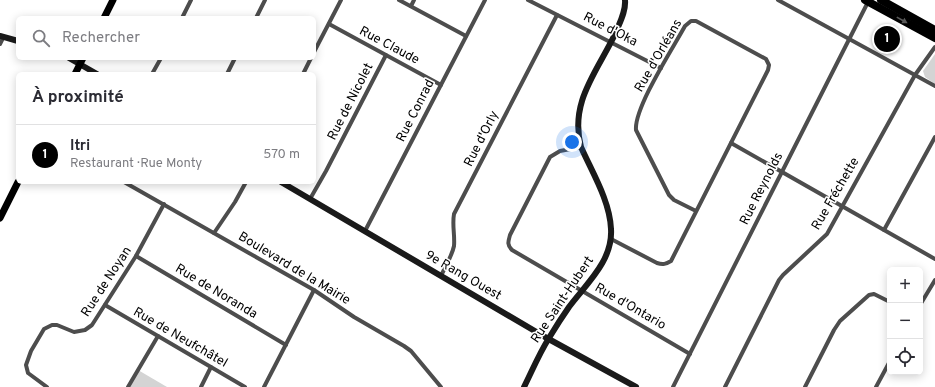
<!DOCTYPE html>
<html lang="fr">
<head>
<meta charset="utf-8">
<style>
	:root { --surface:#fff; --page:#f2f2f3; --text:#2b2b33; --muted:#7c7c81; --line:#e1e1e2; --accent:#000 }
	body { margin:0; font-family:Overpass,sans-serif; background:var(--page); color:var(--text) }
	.controls { position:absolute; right:12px; bottom:12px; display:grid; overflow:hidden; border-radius:6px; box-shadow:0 2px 10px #0003 }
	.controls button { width:36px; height:36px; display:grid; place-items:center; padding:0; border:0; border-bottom:1px solid var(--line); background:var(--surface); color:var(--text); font:20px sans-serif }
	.you { position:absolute; left:572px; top:142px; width:14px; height:14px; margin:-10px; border:3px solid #fff; border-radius:50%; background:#1a73e8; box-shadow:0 0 0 6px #1a73e833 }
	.badge { display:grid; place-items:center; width:26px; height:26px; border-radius:50%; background:var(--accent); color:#fff; font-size:13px; font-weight:700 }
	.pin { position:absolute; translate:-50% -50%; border:2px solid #fff; box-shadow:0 1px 4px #0006 }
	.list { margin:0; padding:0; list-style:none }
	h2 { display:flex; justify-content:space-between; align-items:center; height:52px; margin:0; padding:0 16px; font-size:17px }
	h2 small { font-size:13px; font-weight:400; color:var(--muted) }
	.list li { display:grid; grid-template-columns:26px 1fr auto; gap:12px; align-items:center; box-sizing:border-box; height:60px; padding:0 16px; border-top:1px solid var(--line) }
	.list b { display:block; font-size:15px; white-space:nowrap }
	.list p { margin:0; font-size:13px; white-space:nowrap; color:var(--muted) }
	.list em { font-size:13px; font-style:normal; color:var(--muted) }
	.icon { flex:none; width:22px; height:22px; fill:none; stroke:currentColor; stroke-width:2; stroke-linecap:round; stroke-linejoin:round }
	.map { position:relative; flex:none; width:935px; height:387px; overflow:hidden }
	.search { position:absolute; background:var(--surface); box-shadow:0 2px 10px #0003; left:16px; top:16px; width:300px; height:44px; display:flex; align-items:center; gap:10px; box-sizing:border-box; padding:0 14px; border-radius:6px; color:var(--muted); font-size:15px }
	.panel { position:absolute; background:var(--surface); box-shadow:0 2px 10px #0003; left:16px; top:72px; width:300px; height:112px; border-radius:6px }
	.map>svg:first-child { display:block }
	.green { fill:#d4d4d4 }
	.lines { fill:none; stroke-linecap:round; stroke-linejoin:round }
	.street { stroke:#4d4d4d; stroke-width:4 }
	.secondary { stroke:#1a1a1a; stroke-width:6 }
	.primary { stroke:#000; stroke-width:7 }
	.highway { stroke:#000; stroke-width:8 }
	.oneway { fill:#595959 }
	.labels { text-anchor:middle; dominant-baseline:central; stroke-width:3; stroke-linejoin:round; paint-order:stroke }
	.street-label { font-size:13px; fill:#000; stroke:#fff }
</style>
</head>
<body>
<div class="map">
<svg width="935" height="387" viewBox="0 0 935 387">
	<rect width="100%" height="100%" fill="#fff"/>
	<g class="green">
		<path d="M 935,54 L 935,84 L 925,77 L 923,71 Z"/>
		<path d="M 138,370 L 167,387 L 127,387 Z"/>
	</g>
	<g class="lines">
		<g class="street">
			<path d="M 399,0 L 466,36"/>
			<path d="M 528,0 L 661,68"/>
			<path d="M 778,0 L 935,86"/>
			<path d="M 411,6 L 414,0"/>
			<path d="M 182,18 L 191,0"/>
			<path d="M 256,18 L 265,0"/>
			<path d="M 329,24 L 441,85"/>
			<path d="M 0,44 L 3,38"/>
			<path d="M 314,52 L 341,0"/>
			<path d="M 152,74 L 161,58"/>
			<path d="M 227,74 L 235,58"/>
			<path d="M 303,74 L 311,58"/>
			<path d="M 731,143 L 935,259"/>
			<path d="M 581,147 L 560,151 L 550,157 L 510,235 C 508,242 507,245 512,250 L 690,354"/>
			<path d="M 124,182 L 314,290 L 354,317 L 404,346 L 411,351 L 441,387"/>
			<path d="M 310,199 L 326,171 L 386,55"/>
			<path d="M 884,230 L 935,137"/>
			<path d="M 365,231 L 485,0"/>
			<path d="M 214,233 L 235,202 L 246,182"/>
			<path d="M 611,239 L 657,263 C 663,265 666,264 671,261 L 768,70 L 769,65 L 766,59 L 696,21 L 691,21 L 685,26 C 673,48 634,108 636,130 L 669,195 L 674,200 L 696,211"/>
			<path d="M 136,256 L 286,345"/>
			<path d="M 441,276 C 445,267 452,256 454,246 C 455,235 452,225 454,214 L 557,15"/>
			<path d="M 105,305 L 245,387"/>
			<path d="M 920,305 L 935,280"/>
			<path d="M 47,387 L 28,373 L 26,365 L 31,351 L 44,329 L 52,325 L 57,325 L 74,332 L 85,330 L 92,325 L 136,256 L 164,204"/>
			<path d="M 128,387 L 158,336"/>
			<path d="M 201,387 L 211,367"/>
			<path d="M 264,387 L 314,290"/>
			<path d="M 673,387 L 868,2"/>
			<path d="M 725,387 L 779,280 L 783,275 L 827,234 L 915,75 L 935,47"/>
			<path d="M 805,387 L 834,330 L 840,321 L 869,295 L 874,294 L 890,302"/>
			<path d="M 876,387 L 890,361"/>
		</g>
		<g class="secondary">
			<path d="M 0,36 L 18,41"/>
			<path d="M 69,58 L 97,74"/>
			<path d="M 281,182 L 545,337 L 636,387"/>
			<path d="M 524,387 C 532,371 539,354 549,338 C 555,328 562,317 569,307 C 586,284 613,261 611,229 C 610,201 592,172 581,147 C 569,101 598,71 616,32 C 620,22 626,11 625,0"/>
		</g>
		<g class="primary">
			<path d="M 104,18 L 113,0"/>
			<path d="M 75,74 L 83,58"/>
			<path d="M 0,218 L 18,182"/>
		</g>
		<g class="highway">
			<path d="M 865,0 L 935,38"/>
			<path d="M 881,0 L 935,30"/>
		</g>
	</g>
	<defs><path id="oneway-solid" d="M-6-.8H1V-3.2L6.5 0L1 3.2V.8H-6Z"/></defs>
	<use class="oneway" href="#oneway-solid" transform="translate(902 20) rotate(29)"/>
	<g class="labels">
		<g class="street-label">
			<text transform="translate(610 30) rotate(27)">Rue d'Oka</text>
			<text transform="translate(389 46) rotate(28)">Rue Claude</text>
			<text transform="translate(659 56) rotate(-60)">Rue d'Orléans</text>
			<text transform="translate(351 102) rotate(-63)">Rue de Nicolet</text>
			<text transform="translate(416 111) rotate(-63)">Rue Conrad</text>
			<text transform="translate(482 139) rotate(-63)">Rue d'Orly</text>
			<text transform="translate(762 189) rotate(-63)">Rue Reynolds</text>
			<text transform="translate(836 194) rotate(-60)">Rue Fréchette</text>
			<text transform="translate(294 269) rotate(31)">Boulevard de la Mairie</text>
			<text transform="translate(463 276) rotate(30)">9e Rang Ouest</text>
			<text transform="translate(107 282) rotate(-57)">Rue de Noyan</text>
			<text transform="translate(216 292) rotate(31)">Rue de Noranda</text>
			<text transform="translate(563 300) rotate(-56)">Rue Saint-Hubert</text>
			<text transform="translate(630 307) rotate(30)">Rue d'Ontario</text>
			<text transform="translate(180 338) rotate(30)">Rue de Neufchâtel</text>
		</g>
	</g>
</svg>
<div class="controls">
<button>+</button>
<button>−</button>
<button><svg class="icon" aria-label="locate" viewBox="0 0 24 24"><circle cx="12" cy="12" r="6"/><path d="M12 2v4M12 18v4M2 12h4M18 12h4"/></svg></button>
</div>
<div class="you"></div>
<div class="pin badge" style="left:887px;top:39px">1</div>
<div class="search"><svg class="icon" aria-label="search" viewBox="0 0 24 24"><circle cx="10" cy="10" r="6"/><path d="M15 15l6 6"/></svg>Rechercher</div>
<section class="panel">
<h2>À proximité<small></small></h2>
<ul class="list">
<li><span class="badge">1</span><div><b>Itri</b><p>Restaurant · Rue Monty</p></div><em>570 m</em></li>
</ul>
</section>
</div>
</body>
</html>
